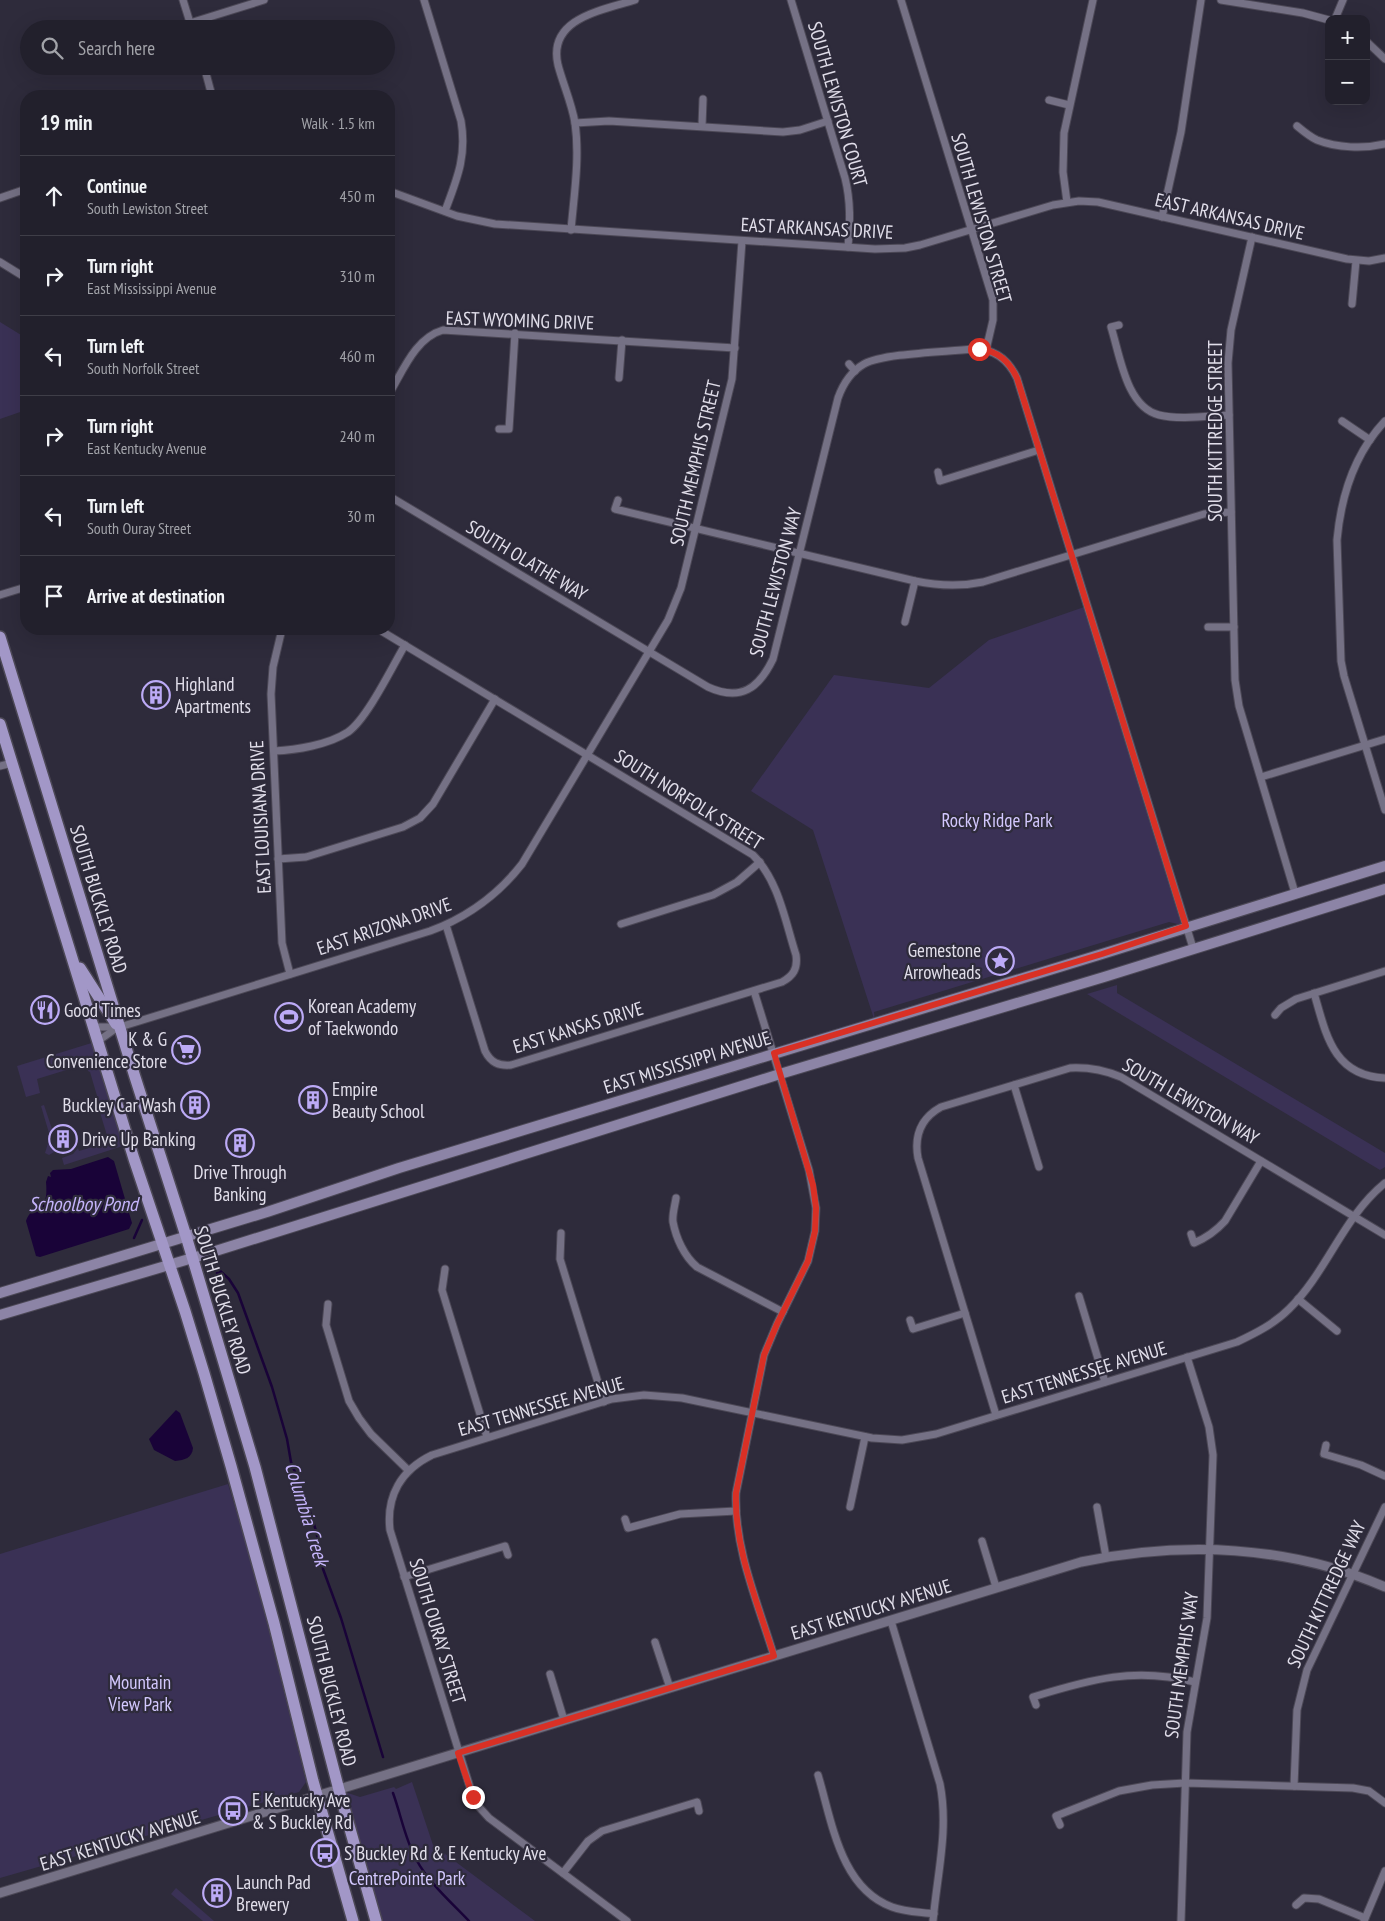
<!DOCTYPE html>
<html lang="en">
<head>
<meta charset="utf-8">
<style>
	:root { --surface:#22202c; --page:#2e2d38; --text:#f1f3f6; --muted:#a2a3a9; --line:#3f3e48 }
	body { margin:0; font-family:"PT Sans Narrow",sans-serif; background:var(--page); color:var(--text) }
	.controls { position:absolute; right:15px; top:15px; display:grid; overflow:hidden; border-radius:10px; box-shadow:0 5px 20px #0002 }
	.controls button { width:45px; height:45px; display:grid; place-items:center; padding:0; border:0; border-bottom:1px solid var(--line); background:var(--surface); color:var(--text); font:25px sans-serif }
	.stop { position:absolute; width:15px; height:15px; margin:-11px; border:4px solid #d93025; border-radius:50%; background:#fff }
	.stop.end { background:#d93025; border-color:#fff; box-shadow:0 1px 5px #0008 }
	.list { margin:0; padding:0; list-style:none }
	h2 { display:flex; justify-content:space-between; align-items:center; height:65px; margin:0; padding:0 20px; font-size:21px }
	h2 small { font-size:16px; font-weight:400; color:var(--muted) }
	.list li { display:grid; grid-template-columns:32px 1fr auto; gap:15px; align-items:center; box-sizing:border-box; height:80px; padding:0 20px; border-top:1px solid var(--line) }
	.list b { display:block; font-size:19px; white-space:nowrap }
	.list p { margin:0; font-size:16px; white-space:nowrap; color:var(--muted) }
	.list em { font-size:16px; font-style:normal; color:var(--muted) }
	.icon { flex:none; width:28px; height:28px; fill:none; stroke:currentColor; stroke-width:2; stroke-linecap:round; stroke-linejoin:round }
	.map { position:relative; flex:none; width:1385px; height:1921px; overflow:hidden }
	.search { position:absolute; background:var(--surface); box-shadow:0 5px 20px #0002; left:20px; top:20px; width:375px; height:55px; display:flex; align-items:center; gap:12px; box-sizing:border-box; padding:0 18px; border-radius:28px; color:var(--muted); font-size:19px }
	.panel { position:absolute; background:var(--surface); box-shadow:0 5px 20px #0002; left:20px; top:90px; width:375px; height:545px; border-radius:20px }
	.map>svg:first-child { display:block }
	.green { fill:#3a3155 }
	.water { fill:#190338 }
	.lines { fill:none; stroke-linecap:round; stroke-linejoin:round }
	.stream { stroke:#190338; stroke-width:2.5 }
	.minor-casing { stroke:#4c4856; stroke-width:9 }
	.tertiary-casing { stroke:#4c4856; stroke-width:11 }
	.secondary-casing { stroke:#4c4856; stroke-width:12 }
	.primary-casing { stroke:#4c4856; stroke-width:14 }
	.minor { stroke:#757185; stroke-width:7 }
	.tertiary { stroke:#757185; stroke-width:9 }
	.secondary { stroke:#8c84a6; stroke-width:10 }
	.primary { stroke:#a297c7; stroke-width:11 }
	.route { stroke:#d93025; stroke-width:6 }
	.labels { text-anchor:middle; dominant-baseline:central; stroke-width:4.5; stroke-linejoin:round; paint-order:stroke }
	.street-label { font-size:19px; fill:#e1deea; stroke:#2e2b3b }
	.poi-label { font-size:19px; fill:#e1deea; stroke:#2e2b3b; text-anchor:start }
	.park-label { font-size:19px; fill:#d3c8fe; stroke:#2e2b3b }
	.water-label { font-size:20px; font-style:italic; fill:#c5b4fb; stroke:#2e2b3b }
</style>
</head>
<body>
<div class="map">
<svg width="1385" height="1921" viewBox="0 0 1385 1921">
	<rect width="100%" height="100%" fill="#2e2b3b"/>
	<g class="green">
		<path d="M 0,322 L 26,338 L 26,410 L 0,419 Z"/>
		<path d="M 1087,606 L 1186,926 L 1169,922 L 874,1012 L 875,1022 L 813,830 L 751,791 L 834,675 L 929,688 L 989,640 Z"/>
		<path d="M 1117,985 L 1117,993 L 1385,1153 L 1385,1167 L 1380,1170 L 1087,994 Z"/>
		<path d="M 98,1041 L 129,1144 L 64,1165 L 62,1158 L 73,1154 L 78,1148 L 79,1151 L 109,1142 L 98,1106 L 100,1106 L 90,1072 L 88,1071 L 86,1064 L 37,1079 L 40,1093 L 26,1097 L 17,1066 Z"/>
		<path d="M 44,1105 L 54,1135 L 50,1137 L 55,1149 L 54,1152 L 49,1155 L 45,1153 L 49,1140 L 49,1133 L 41,1106 Z"/>
		<path d="M 228,1484 L 253,1566 L 306,1782 L 299,1792 L 0,1878 L 0,1554 Z"/>
		<path d="M 412,1782 L 433,1845 L 535,1921 L 376,1921 L 339,1790 L 360,1797 L 394,1787 L 396,1789 Z"/>
		<path d="M 176,1888 L 214,1921 L 203,1921 L 171,1894 Z"/>
	</g>
	<g class="water">
		<path d="M 108,1157 L 114,1161 L 132,1223 L 129,1229 L 40,1257 L 36,1256 L 26,1221 C 34,1200 49,1216 46,1182 L 48,1176 L 51,1177 L 50,1173 L 53,1170 L 71,1169 Z"/>
		<path d="M 176,1410 L 180,1413 L 193,1448 C 192,1458 185,1460 175,1461 L 154,1450 L 149,1439 Z"/>
	</g>
	<g class="lines">
		<g class="stream">
			<path d="M 134,1238 L 142,1220"/>
			<path d="M 218,1269 L 229,1279 L 238,1293 L 272,1387 L 287,1439 L 291,1462 L 309,1508 L 316,1531 L 322,1557 L 323,1569 L 341,1618 L 383,1757"/>
			<path d="M 217,1273 L 223,1274"/>
			<path d="M 393,1793 C 401,1815 405,1839 416,1859 C 428,1882 451,1902 469,1921"/>
		</g>
		<defs>
			<g id="minor">
				<path d="M 183,0 L 192,29"/>
				<path d="M 424,0 L 461,121 C 467,156 457,179 445,211"/>
				<path d="M 791,0 L 845,178 C 851,202 850,223 848,247"/>
				<path d="M 901,0 L 993,300 L 993,320 L 986,350"/>
				<path d="M 1221,0 L 1303,13 L 1329,20"/>
				<path d="M 1335,19 L 1343,0"/>
				<path d="M 190,23 L 264,0"/>
				<path d="M 1366,41 L 1385,59"/>
				<path d="M 204,66 L 212,96"/>
				<path d="M 1049,100 L 1069,105"/>
				<path d="M 575,123 L 609,121 L 783,132 L 800,130 L 828,121"/>
				<path d="M 702,126 L 703,99"/>
				<path d="M 1297,126 C 1303,131 1310,137 1317,140 C 1337,148 1364,149 1385,144"/>
				<path d="M 389,191 L 457,216 L 495,224 L 875,249 L 905,248 L 920,245 L 1053,205 L 1079,201 L 1098,202 L 1347,259 L 1369,261 L 1385,258"/>
				<path d="M 0,198 L 26,189"/>
				<path d="M 1067,202 L 1063,172 L 1064,133 L 1093,0"/>
				<path d="M 1162,217 L 1181,132 L 1201,0"/>
				<path d="M 571,230 C 574,195 580,158 575,123 C 572,104 563,84 558,65 C 547,18 603,10 635,0"/>
				<path d="M 1252,237 L 1231,330 L 1228,363 L 1235,680 L 1239,706 L 1295,893"/>
				<path d="M 0,262 L 26,278"/>
				<path d="M 1352,304 L 1356,261"/>
				<path d="M 1119,325 L 1111,327 C 1120,355 1126,407 1159,415 C 1179,420 1208,416 1229,415"/>
				<path d="M 849,364 L 855,371"/>
				<path d="M 619,378 L 622,340"/>
				<path d="M 389,394 C 403,371 415,338 443,330 L 735,348"/>
				<path d="M 1342,421 L 1370,440"/>
				<path d="M 1385,421 C 1354,454 1341,496 1337,540 L 1341,661 L 1344,676 L 1385,810"/>
				<path d="M 499,429 L 509,429 L 515,333"/>
				<path d="M 938,472 L 940,481 L 1039,450"/>
				<path d="M 389,496 L 708,687 C 741,702 759,688 773,659 L 838,398 C 843,384 850,372 864,364 C 884,353 947,352 972,349 C 994,348 1008,359 1017,378 L 1193,948"/>
				<path d="M 618,500 L 615,509 L 915,581 C 939,586 959,587 983,582 L 1204,514 L 1231,512"/>
				<path d="M 0,595 L 26,587"/>
				<path d="M 905,622 L 915,581"/>
				<path d="M 1208,627 L 1234,627"/>
				<path d="M 282,629 L 273,667 L 271,694 L 282,943 L 290,974"/>
				<path d="M 378,629 L 753,855 C 779,881 785,921 796,955 C 798,969 793,976 782,982 L 511,1065 C 499,1066 491,1063 485,1051 L 446,925"/>
				<path d="M 274,751 C 296,750 328,745 348,732 C 367,719 392,667 405,645"/>
				<path d="M 0,766 L 12,763"/>
				<path d="M 1261,777 L 1385,739"/>
				<path d="M 278,859 L 306,857 L 403,827 L 420,818 L 433,804 L 495,699"/>
				<path d="M 621,924 L 713,895 L 737,882 L 760,862"/>
				<path d="M 754,991 L 809,1170 L 816,1208 L 815,1231 L 808,1261 L 777,1324 L 764,1355 L 736,1493 C 734,1549 758,1603 774,1656"/>
				<path d="M 1314,993 C 1326,1034 1333,1076 1385,1078"/>
				<path d="M 1275,1015 L 1281,1008 L 1296,999 L 1385,971"/>
				<path d="M 93,1027 L 120,1027 L 430,931 C 468,917 497,896 522,864 L 668,620 L 681,588 L 732,379 L 742,241"/>
				<path d="M 98,1041 L 118,1027"/>
				<path d="M 1014,1085 L 1039,1167"/>
				<path d="M 676,1198 C 675,1205 672,1215 673,1222 C 676,1238 684,1256 697,1267 L 783,1312"/>
				<path d="M 561,1233 L 560,1259 L 604,1402"/>
				<path d="M 1191,1234 L 1194,1243 C 1206,1238 1216,1231 1225,1221 L 1261,1161"/>
				<path d="M 445,1269 L 442,1290 L 487,1437"/>
				<path d="M 1079,1296 L 1105,1382"/>
				<path d="M 1298,1299 L 1337,1331"/>
				<path d="M 328,1304 L 326,1325 L 349,1401 L 359,1418 L 371,1434 L 408,1470"/>
				<path d="M 910,1320 L 913,1329 L 965,1313"/>
				<path d="M 996,1415 L 918,1158 C 914,1136 921,1118 941,1107 L 1070,1068 C 1089,1067 1104,1070 1121,1077 L 1385,1235"/>
				<path d="M 1326,1445 L 1324,1454 L 1361,1465 L 1385,1476"/>
				<path d="M 850,1507 L 865,1437"/>
				<path d="M 1097,1507 L 1106,1557"/>
				<path d="M 625,1519 L 628,1528 L 680,1514 L 736,1511"/>
				<path d="M 982,1541 L 996,1587"/>
				<path d="M 404,1577 L 505,1546 L 508,1555"/>
				<path d="M 891,1621 L 940,1784 C 949,1830 937,1875 933,1921"/>
				<path d="M 655,1642 L 670,1688"/>
				<path d="M 550,1674 L 564,1720"/>
				<path d="M 1036,1705 L 1033,1697 C 1091,1679 1135,1667 1195,1682"/>
				<path d="M 818,1775 C 832,1821 840,1888 892,1907 C 905,1912 920,1912 934,1914"/>
				<path d="M 1294,1786 L 1297,1710 L 1307,1670 L 1385,1507"/>
				<path d="M 1060,1825 L 1056,1816 L 1119,1791 L 1152,1785 L 1185,1783 L 1353,1788 L 1369,1791 L 1385,1803"/>
				<path d="M 563,1873 L 588,1841 L 602,1831 L 697,1802 L 699,1811"/>
				<path d="M 1296,1905 L 1304,1898 L 1319,1899 L 1365,1918"/>
				<path d="M 627,1921 L 489,1818 L 480,1808 L 473,1797 L 390,1530 C 386,1496 401,1470 432,1455 L 612,1399 L 644,1395 L 682,1398 L 872,1438 L 902,1440 L 936,1434 L 1237,1342 C 1256,1333 1274,1324 1289,1309 C 1327,1272 1343,1217 1385,1183"/>
				<path d="M 1181,1921 L 1187,1732 L 1207,1618 L 1213,1455 L 1209,1427 L 1187,1357"/>
				<path d="M 1364,1921 L 1385,1871"/>
			</g>
			<path id="tertiary" d="M 0,1893 L 1081,1562 C 1183,1541 1289,1545 1385,1587"/>
			<g id="secondary">
				<path d="M 0,1293 L 267,1212 L 399,1168 L 1102,954 L 1385,866"/>
				<path d="M 0,1315 L 206,1254 L 780,1074 L 1104,977 L 1385,889"/>
			</g>
			<g id="primary">
				<path d="M 0,637 L 135,1077 L 186,1236 L 255,1467 L 339,1790 L 376,1921"/>
				<path d="M 0,724 L 134,1159 L 185,1311 L 204,1373 L 231,1466 L 274,1623 L 313,1781 L 353,1921"/>
				<path d="M 80,968 L 116,1024"/>
			</g>
		</defs>
		<use href="#minor" class="minor-casing"/>
		<use href="#tertiary" class="tertiary-casing"/>
		<use href="#secondary" class="secondary-casing"/>
		<use href="#primary" class="primary-casing"/>
		<use href="#minor" class="minor"/>
		<use href="#tertiary" class="tertiary"/>
		<use href="#secondary" class="secondary"/>
		<use href="#primary" class="primary"/>
	</g>
	<g class="lines">
		<path class="route" d="M 473,1797 L 458,1753 L 774,1656 C 758,1603 734,1549 736,1493 L 764,1355 L 777,1324 L 808,1261 L 815,1231 L 816,1208 L 813,1185 L 774,1053 L 1102,954 L 1186,926 L 1017,378 C 1009,361 998,351 979,349"/>
	</g>
	<defs>
		<symbol id="building-ring" viewBox="-11 -11 22 22"><circle r="9.5" fill="#2e2b3b" stroke="#bcaaf6" stroke-width="1.5"/><path d="M-4-6H4V6H1V3H-1V6H-4ZM-2.5-4.3h1.7v1.8h-1.7ZM.8-4.3h1.7v1.8H.8ZM-2.5-1h1.7V.8h-1.7ZM.8-1h1.7V.8H.8Z" fill="#bcaaf6"/></symbol>
		<symbol id="sight-ring" viewBox="-11 -11 22 22"><circle r="9.5" fill="#2e2b3b" stroke="#bcaaf6" stroke-width="1.5"/><path d="M0-6L1.8-2.2L6-1.7L2.9 1.2L3.7 5.4L0 3.3L-3.7 5.4L-2.9 1.2L-6-1.7L-1.8-2.2Z" fill="#bcaaf6"/></symbol>
		<symbol id="restaurant-ring" viewBox="-11 -11 22 22"><circle r="9.5" fill="#2e2b3b" stroke="#bcaaf6" stroke-width="1.5"/><path d="M-5-6h1v4h1v-4h1v4h1v-4h1v5L-1.5 .5V6h-2V.5L-5-1ZM5-6V6H3V1.5H1.5Q1.5-4 5-6Z" fill="#bcaaf6"/></symbol>
		<symbol id="stadium-ring" viewBox="-11 -11 22 22"><circle r="9.5" fill="#2e2b3b" stroke="#bcaaf6" stroke-width="1.5"/><path d="M0-5a6.5 5 0 1 0 0 10a6.5 5 0 1 0 0-10ZM-3.5-1.8h7v3.6h-7Z" fill="#bcaaf6"/></symbol>
		<symbol id="supermarket-ring" viewBox="-11 -11 22 22"><circle r="9.5" fill="#2e2b3b" stroke="#bcaaf6" stroke-width="1.5"/><path d="M-6-5.5h2.5l.6 2H6L4.5 2H-2.5L-4.4-4H-6ZM-1.5 3.2a1.3 1.3 0 1 0 .1 0ZM3 3.2a1.3 1.3 0 1 0 .1 0Z" fill="#bcaaf6"/></symbol>
		<symbol id="bus-ring" viewBox="-11 -11 22 22"><circle r="9.5" fill="#2e2b3b" stroke="#bcaaf6" stroke-width="1.5"/><path d="M-5-6H5V4H4V6H2V4H-2V6H-4V4H-5ZM-3.5-4V0h7V-4ZM-3.5 1.2v1.5H-2V1.2ZM2 1.2v1.5H3.5V1.2Z" fill="#bcaaf6"/></symbol>
	</defs>
	<g fill-rule="evenodd">
		<use href="#building-ring" x="140" y="679" width="32" height="32"/>
		<use href="#sight-ring" x="984" y="945" width="32" height="32"/>
		<use href="#restaurant-ring" x="29" y="994" width="32" height="32"/>
		<use href="#stadium-ring" x="273" y="1001" width="32" height="32"/>
		<use href="#supermarket-ring" x="170" y="1034" width="32" height="32"/>
		<use href="#building-ring" x="297" y="1084" width="32" height="32"/>
		<use href="#building-ring" x="179" y="1089" width="32" height="32"/>
		<use href="#building-ring" x="47" y="1123" width="32" height="32"/>
		<use href="#building-ring" x="224" y="1127" width="32" height="32"/>
		<use href="#bus-ring" x="217" y="1795" width="32" height="32"/>
		<use href="#bus-ring" x="309" y="1837" width="32" height="32"/>
		<use href="#building-ring" x="201" y="1877" width="32" height="32"/>
	</g>
	<g class="labels">
		<g class="street-label">
			<text transform="translate(838 104) rotate(74)">SOUTH LEWISTON COURT</text>
			<text transform="translate(1230 216) rotate(13)">EAST ARKANSAS DRIVE</text>
			<text transform="translate(982 218) rotate(74)">SOUTH LEWISTON STREET</text>
			<text transform="translate(817 228) rotate(3)">EAST ARKANSAS DRIVE</text>
			<text transform="translate(520 320) rotate(2)">EAST WYOMING DRIVE</text>
			<text transform="translate(1215 431) rotate(-90)">SOUTH KITTREDGE STREET</text>
			<text transform="translate(695 463) rotate(-77)">SOUTH MEMPHIS STREET</text>
			<text transform="translate(527 560) rotate(31)">SOUTH OLATHE WAY</text>
			<text transform="translate(775 582) rotate(-75)">SOUTH LEWISTON WAY</text>
			<text transform="translate(689 799) rotate(32)">SOUTH NORFOLK STREET</text>
			<text transform="translate(260 817) rotate(-93)">EAST LOUISIANA DRIVE</text>
			<text transform="translate(99 899) rotate(73)">SOUTH BUCKLEY ROAD</text>
			<text transform="translate(384 926) rotate(-19)">EAST ARIZONA DRIVE</text>
			<text transform="translate(578 1027) rotate(-17)">EAST KANSAS DRIVE</text>
			<text transform="translate(687 1062) rotate(-17)">EAST MISSISSIPPI AVENUE</text>
			<text transform="translate(1191 1101) rotate(30)">SOUTH LEWISTON WAY</text>
			<text transform="translate(223 1300) rotate(73)">SOUTH BUCKLEY ROAD</text>
			<text transform="translate(1084 1372) rotate(-17)">EAST TENNESSEE AVENUE</text>
			<text transform="translate(541 1406) rotate(-16)">EAST TENNESSEE AVENUE</text>
			<text transform="translate(1326 1594) rotate(-65)">SOUTH KITTREDGE WAY</text>
			<text transform="translate(871 1609) rotate(-17)">EAST KENTUCKY AVENUE</text>
			<text transform="translate(438 1631) rotate(73)">SOUTH OURAY STREET</text>
			<text transform="translate(1181 1665) rotate(-82)">SOUTH MEMPHIS WAY</text>
			<text transform="translate(332 1691) rotate(76)">SOUTH BUCKLEY ROAD</text>
			<text transform="translate(120 1840) rotate(-17)">EAST KENTUCKY AVENUE</text>
		</g>
		<g class="poi-label">
			<text x="175" y="684">Highland<tspan x="175" dy="22">Apartments</tspan></text>
			<text x="981" y="950" text-anchor="end">Gemestone<tspan x="981" dy="22">Arrowheads</tspan></text>
			<text x="308" y="1006">Korean Academy<tspan x="308" dy="22">of Taekwondo</tspan></text>
			<text x="64" y="1010">Good Times</text>
			<text x="167" y="1039" text-anchor="end">K &amp; G<tspan x="167" dy="22">Convenience Store</tspan></text>
			<text x="332" y="1089">Empire<tspan x="332" dy="22">Beauty School</tspan></text>
			<text x="176" y="1105" text-anchor="end">Buckley Car Wash</text>
			<text x="82" y="1139">Drive Up Banking</text>
			<text x="240" y="1172" text-anchor="middle">Drive Through<tspan x="240" dy="22">Banking</tspan></text>
			<text x="252" y="1800">E Kentucky Ave<tspan x="252" dy="22">&amp; S Buckley Rd</tspan></text>
			<text x="344" y="1853">S Buckley Rd &amp; E Kentucky Ave</text>
			<text x="236" y="1882">Launch Pad<tspan x="236" dy="22">Brewery</tspan></text>
		</g>
		<g class="park-label">
			<text x="997" y="820">Rocky Ridge Park</text>
			<text x="140" y="1682">Mountain<tspan x="140" dy="22">View Park</tspan></text>
			<text x="407" y="1878">CentrePointe Park</text>
		</g>
		<g class="water-label">
			<text x="83" y="1204">Schoolboy Pond</text>
			<text transform="translate(307 1514) rotate(73)">Columbia Creek</text>
		</g>
	</g>
</svg>
<div class="controls">
<button>+</button>
<button>−</button>
</div>
<div class="stop" style="left:979px;top:349px"></div>
<div class="stop end" style="left:473px;top:1797px"></div>
<div class="search"><svg class="icon" aria-label="search" viewBox="0 0 24 24"><circle cx="10" cy="10" r="6"/><path d="M15 15l6 6"/></svg>Search here</div>
<section class="panel">
<h2>19 min<small>Walk · 1.5 km</small></h2>
<ul class="list">
<li><svg class="icon" aria-label="ahead" viewBox="0 0 24 24"><path d="M12 20V5M6 11l6-6 6 6"/></svg><div><b>Continue</b><p>South Lewiston Street</p></div><em>450 m</em></li>
<li><svg class="icon" aria-label="right" viewBox="0 0 24 24"><path d="M7 20v-9h11M14 6l5 5-5 5"/></svg><div><b>Turn right</b><p>East Mississippi Avenue</p></div><em>310 m</em></li>
<li><svg class="icon" aria-label="left" viewBox="0 0 24 24"><path d="M17 20v-9H6M10 6l-5 5 5 5"/></svg><div><b>Turn left</b><p>South Norfolk Street</p></div><em>460 m</em></li>
<li><svg class="icon" aria-label="right" viewBox="0 0 24 24"><path d="M7 20v-9h11M14 6l5 5-5 5"/></svg><div><b>Turn right</b><p>East Kentucky Avenue</p></div><em>240 m</em></li>
<li><svg class="icon" aria-label="left" viewBox="0 0 24 24"><path d="M17 20v-9H6M10 6l-5 5 5 5"/></svg><div><b>Turn left</b><p>South Ouray Street</p></div><em>30 m</em></li>
<li><svg class="icon" aria-label="arrive" viewBox="0 0 24 24"><path d="M6 21V4h12l-3 4 3 4H6"/></svg><div><b>Arrive at destination</b></div></li>
</ul>
</section>
</div>
</body>
</html>
